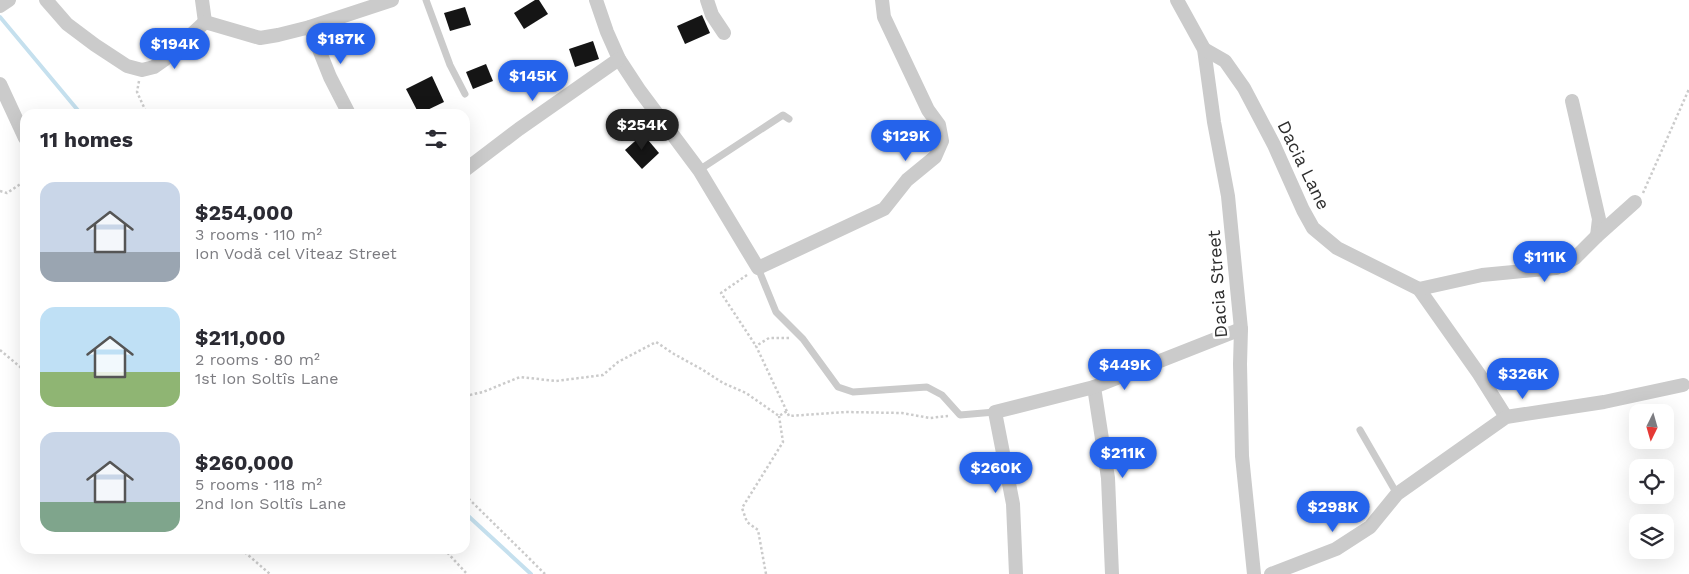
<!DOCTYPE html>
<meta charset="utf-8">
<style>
body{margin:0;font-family:"Work Sans",sans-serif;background:#f2f2f3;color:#2b2b33;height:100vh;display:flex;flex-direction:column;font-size:19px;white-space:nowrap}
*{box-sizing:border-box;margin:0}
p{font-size:16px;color:#7c7c81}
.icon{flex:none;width:28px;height:28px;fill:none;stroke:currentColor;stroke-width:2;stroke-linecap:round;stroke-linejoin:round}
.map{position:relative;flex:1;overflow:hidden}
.drawer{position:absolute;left:20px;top:109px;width:450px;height:445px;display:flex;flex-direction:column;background:#fff;border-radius:15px;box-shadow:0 5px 20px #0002}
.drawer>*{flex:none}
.needle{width:32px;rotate:185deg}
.controls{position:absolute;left:1629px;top:404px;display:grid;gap:10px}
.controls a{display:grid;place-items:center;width:45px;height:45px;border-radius:10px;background:#fff;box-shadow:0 5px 20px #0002;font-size:25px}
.price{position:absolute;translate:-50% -42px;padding:0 11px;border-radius:18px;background:#2563eb;color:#fff;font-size:16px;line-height:32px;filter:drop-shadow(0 1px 2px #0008)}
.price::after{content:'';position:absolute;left:50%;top:30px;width:15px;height:11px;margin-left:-8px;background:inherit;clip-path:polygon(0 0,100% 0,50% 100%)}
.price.active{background:#222;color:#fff}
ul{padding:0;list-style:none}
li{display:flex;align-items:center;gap:15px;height:125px;padding:0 20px}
li span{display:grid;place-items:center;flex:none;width:140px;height:100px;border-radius:15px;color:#555}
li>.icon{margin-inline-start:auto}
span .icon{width:60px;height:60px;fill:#fffc;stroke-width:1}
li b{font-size:21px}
h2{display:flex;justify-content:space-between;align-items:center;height:60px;padding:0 20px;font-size:21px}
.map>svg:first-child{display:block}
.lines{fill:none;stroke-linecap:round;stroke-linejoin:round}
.stream{stroke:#c5e0ee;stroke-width:4}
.building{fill:#151515}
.path{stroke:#cbcbcb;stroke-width:2.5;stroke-dasharray:2.5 2.5;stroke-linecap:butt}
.service{stroke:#cbcbcb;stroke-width:7}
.minor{stroke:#cbcbcb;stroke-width:14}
.labels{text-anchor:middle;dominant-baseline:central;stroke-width:5;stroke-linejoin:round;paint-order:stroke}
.street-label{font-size:18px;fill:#2e2e2e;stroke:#fff}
</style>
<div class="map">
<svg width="1689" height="574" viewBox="0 0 1689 574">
<rect width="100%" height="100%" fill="#fff"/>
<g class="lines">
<g class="stream">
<polyline points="0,17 81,114"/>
<polyline points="465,513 531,574"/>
</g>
</g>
<g class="building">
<polygon points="535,0 539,0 548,14 524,29 514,13"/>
<polygon points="465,7 471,25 450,31 444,13"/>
<polygon points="702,15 710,33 685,44 677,26"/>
<polygon points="593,41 599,59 575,67 569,49"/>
<polygon points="486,64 493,81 473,89 466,72"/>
<polygon points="432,76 444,102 419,114 406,89"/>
<polygon points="643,134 659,153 642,169 625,150"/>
</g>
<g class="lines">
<g class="path">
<polyline points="139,81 137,92 147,114"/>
<polyline points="0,191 7,193 25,181"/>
<polyline points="1643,193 1689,89"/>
<polyline points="747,275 721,293 756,346"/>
<polyline points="789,338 769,338 756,346 789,416 846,412 902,413 930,418 948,416"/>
<polyline points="0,350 25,371"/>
<polyline points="465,396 483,392 520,377 556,381 603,375 618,362 656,342 674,354 703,370 723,383 746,393 779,416 787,411"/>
<polyline points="465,495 545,574"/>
<polyline points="241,549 270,574"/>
<polyline points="444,549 467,574"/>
<polyline points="766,574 758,530 747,522 742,508 783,442 779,416"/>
</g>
<g class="service">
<polyline points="426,0 450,65 465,94"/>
<polyline points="699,170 783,115 789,119"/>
<polyline points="758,268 776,312 803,339 838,387 853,392 927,387 942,395 960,415 995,412"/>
<polyline points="1360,430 1397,494"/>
</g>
<g class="minor">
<polyline points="46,0 67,24 95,45 127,66 142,70 154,67 164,60 205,22"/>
<polyline points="202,0 205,22"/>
<polyline points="596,0 607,32 619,59 640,91 699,170 758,268 884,209 907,180 935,157 942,141 939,125 928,110 884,17 882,0"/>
<polyline points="707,0 712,15 724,33"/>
<polyline points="1177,0 1204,49 1214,122 1228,196 1241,329 1240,364 1242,456 1254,574"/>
<polyline points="0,6 9,0"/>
<polyline points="205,22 260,38 278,35 310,27 392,0"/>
<polyline points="310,27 330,77 349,114"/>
<polyline points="1204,49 1225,61 1244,88 1274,145 1303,210 1313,228 1337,248 1419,289 1479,374 1506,417"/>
<polyline points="0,84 25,138"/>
<polyline points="1572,101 1599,219 1597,236"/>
<polyline points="465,170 519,129 619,59"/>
<polyline points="1419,289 1482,275 1556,268 1575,258 1597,236 1635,202"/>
<polyline points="1094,387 1108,478 1112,574"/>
<polyline points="1016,574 1013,504 995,412 1094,387 1241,329"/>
<polyline points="1271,574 1336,549 1370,527 1397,494 1506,417 1604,402 1683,385"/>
</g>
</g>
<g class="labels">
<g class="street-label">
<text transform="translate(1304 165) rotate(64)">Dacia Lane</text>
<text transform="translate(1217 284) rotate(-94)">Dacia Street</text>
</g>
</g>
</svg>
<div class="controls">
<a><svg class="needle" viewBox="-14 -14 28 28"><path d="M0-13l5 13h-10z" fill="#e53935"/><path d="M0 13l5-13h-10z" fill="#7c7c81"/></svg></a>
<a><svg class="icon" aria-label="locate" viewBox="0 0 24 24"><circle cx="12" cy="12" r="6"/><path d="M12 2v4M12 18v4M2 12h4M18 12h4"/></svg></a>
<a><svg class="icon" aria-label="layers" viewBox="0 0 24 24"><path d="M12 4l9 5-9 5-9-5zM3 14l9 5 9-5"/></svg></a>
</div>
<b class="price" style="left:341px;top:65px">$187K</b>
<b class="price" style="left:175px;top:70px">$194K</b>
<b class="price" style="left:533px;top:102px">$145K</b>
<b class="price active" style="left:642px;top:151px">$254K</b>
<b class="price" style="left:906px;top:162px">$129K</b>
<b class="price" style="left:1545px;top:283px">$111K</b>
<b class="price" style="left:1125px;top:391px">$449K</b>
<b class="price" style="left:1523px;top:400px">$326K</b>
<b class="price" style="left:1123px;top:479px">$211K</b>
<b class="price" style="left:996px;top:494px">$260K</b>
<b class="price" style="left:1333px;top:533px">$298K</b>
<section class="drawer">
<h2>11 homes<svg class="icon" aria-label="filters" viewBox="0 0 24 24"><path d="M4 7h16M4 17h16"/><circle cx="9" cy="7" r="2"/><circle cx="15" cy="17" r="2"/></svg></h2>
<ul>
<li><span style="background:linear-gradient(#c9d6e8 70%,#9aa5b1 0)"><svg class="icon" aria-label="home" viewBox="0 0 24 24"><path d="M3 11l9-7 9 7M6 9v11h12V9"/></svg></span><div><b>$254,000</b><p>3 rooms · 110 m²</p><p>Ion Vodă cel Viteaz Street</p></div></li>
<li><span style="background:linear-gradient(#bfe0f5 65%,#8fb573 0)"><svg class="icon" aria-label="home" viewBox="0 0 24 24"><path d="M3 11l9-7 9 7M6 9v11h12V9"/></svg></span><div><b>$211,000</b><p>2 rooms · 80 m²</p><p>1st Ion Soltîs Lane</p></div></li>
<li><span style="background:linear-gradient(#c9d6e8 70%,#7fa58c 0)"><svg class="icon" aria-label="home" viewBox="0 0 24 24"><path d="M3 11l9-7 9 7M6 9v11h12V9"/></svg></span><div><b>$260,000</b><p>5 rooms · 118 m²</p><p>2nd Ion Soltîs Lane</p></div></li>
</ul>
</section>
</div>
